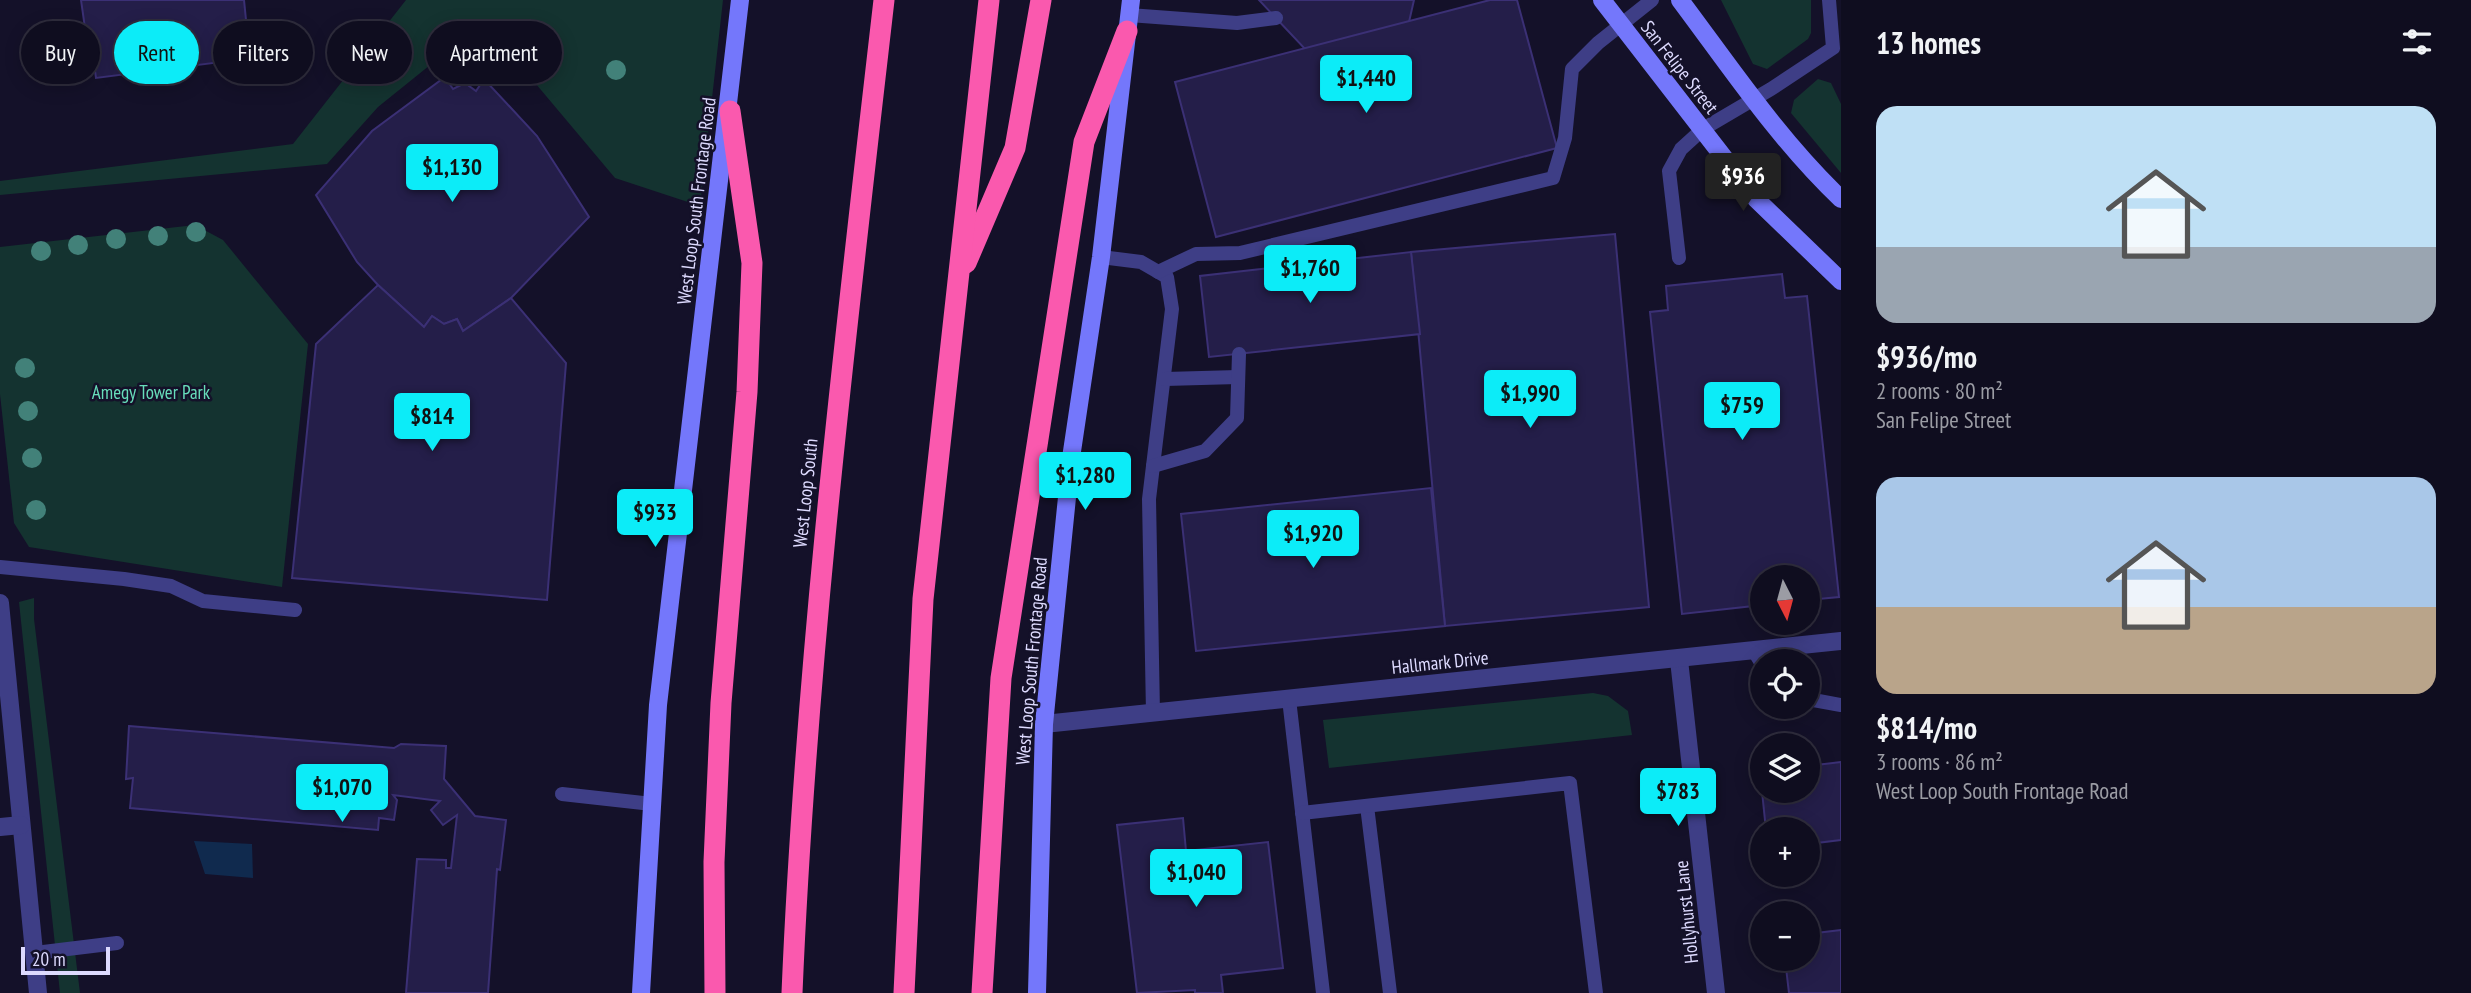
<!DOCTYPE html>
<meta charset="utf-8">
<style>
body{margin:0;font-family:"PT Sans Narrow",sans-serif;background:#181628;color:#f1f3f6;height:100vh;display:flex;flex-direction:column;font-size:26px;white-space:nowrap}
*{box-sizing:border-box;margin:0}
p{font-size:23px;color:#9b9ca4}
.icon{flex:none;width:38px;height:38px;fill:none;stroke:currentColor;stroke-width:2;stroke-linecap:round;stroke-linejoin:round}
.map{position:relative;flex:1;overflow:hidden}
.side{display:flex;flex-direction:column;background:#0f0d1f;width:630px}
.side>*{flex:none}
.hud{position:absolute;left:21px;top:21px;width:665px;height:63px;display:flex;gap:14px}
.needle{width:46px;rotate:174deg}
.buttons{position:absolute;left:1750px;top:565px;display:grid;gap:14px}
.buttons a{display:grid;place-items:center;width:70px;height:70px;border-radius:50%;background:#0f0d1f;box-shadow:0 4px 18px #0003,0 0 0 2px #2f2d3d;font-size:35px}
.scale{position:absolute;left:21px;bottom:18px;width:89px;box-sizing:border-box;padding-left:7px;border:4px solid #dddafe;border-top:0;font-size:19px;line-height:24px;white-space:nowrap;color:#dddafe;-webkit-text-stroke:5px #141129;paint-order:stroke}
.price{position:absolute;translate:-50% -60px;padding:0 16px;border-radius:7px;background:#0cecf8;color:#111;font-size:23px;line-height:46px;filter:drop-shadow(0 2px 4px #0008)}
.price::after{content:'';position:absolute;left:50%;top:42px;width:21px;height:16px;margin-left:-10px;background:inherit;clip-path:polygon(0 0,100% 0,50% 100%)}
.price.on{background:#222;color:#fff}
ul{padding:0;list-style:none}
li{display:grid;align-content:center;gap:14px;height:371px;padding:0 35px}
li span{display:grid;place-items:center;height:217px;border-radius:21px;color:#555}
li>.icon{margin-inline-start:auto}
span .icon{width:126px;height:126px;fill:#fffc;stroke-width:1}
li b{font-size:30px}
h2{display:flex;justify-content:space-between;align-items:center;height:84px;padding:0 35px;font-size:30px}
.tag{padding:0 24px;border-radius:32px;background:#0f0d1f;box-shadow:0 4px 18px #0003,0 0 0 2px #2f2d3d;font-size:24px;line-height:63px}
.tag.on{background:#0cecf8;color:#111}
main{display:flex;flex:1;min-height:0}
.map>svg:first-child{display:block}
.green{fill:#143330}
.water{fill:#102a4e}
.building{fill:#241e49;stroke:#3b3075;stroke-width:2}
.lines{fill:none;stroke-linecap:round;stroke-linejoin:round}
.service{stroke:#3e3e86;stroke-width:14}
.tertiary{stroke:#3e3e86;stroke-width:18}
.secondary{stroke:#7477fb;stroke-width:18}
.motorway{stroke:#fa59ae;stroke-width:21}
.tree{fill:#428179}
.labels{text-anchor:middle;dominant-baseline:central;stroke-width:5;stroke-linejoin:round;paint-order:stroke}
.street-label{font-size:19px;fill:#dddafe;stroke:#141129}
.park-label{font-size:19px;fill:#67ddba;stroke:#141129}
</style>
<main>
<div class="map">
<svg width="1841" height="993" viewBox="0 0 1841 993">
<rect width="100%" height="100%" fill="#141129"/>
<g class="green">
<polygon points="406,0 723,0 700,206 615,178 520,65 450,49 378,107 327,164 0,195 0,181 293,144"/>
<polygon points="1721,0 1811,0 1811,33 1808,39 1767,69 1753,64"/>
<polygon points="1818,79 1831,83 1841,104 1841,173 1791,113 1794,100"/>
<polygon points="195,225 223,240 308,344 282,587 29,547 14,523 0,394 0,247"/>
<polygon points="34,598 34,619 80,993 60,993 19,602"/>
<polygon points="1593,693 1608,696 1628,711 1632,735 1329,768 1323,720"/>
</g>
<polygon class="water" points="194,841 252,844 253,878 205,874"/>
<g class="building">
<polygon points="81,0 244,0 248,40 234,42 237,60 96,78 90,34 86,35"/>
<polygon points="1259,0 1414,0 1409,22 1305,49"/>
<polygon points="1490,0 1517,0 1557,148 1216,237 1175,82"/>
<polygon points="445,77 453,89 465,83 476,91 484,79 537,136 589,217 511,298 463,331 457,319 444,324 432,316 424,327 378,285 357,262 316,195 372,131"/>
<polygon points="1615,234 1649,607 1445,626 1411,252"/>
<polygon points="1411,252 1420,334 1209,357 1200,276"/>
<polygon points="1782,274 1785,298 1807,296 1839,597 1808,600 1808,578 1762,578 1762,605 1682,614 1650,312 1668,310 1666,286"/>
<polygon points="378,285 424,327 432,316 444,324 457,319 463,331 511,298 566,363 547,600 292,578 316,344"/>
<polygon points="1431,488 1445,626 1196,651 1181,514"/>
<polygon points="129,726 394,748 401,744 446,746 444,779 475,816 506,820 500,870 497,869 488,993 406,993 417,859 446,860 446,868 451,868 457,815 443,825 431,810 440,801 393,795 397,800 394,820 379,818 378,830 130,808 133,778 126,779"/>
<polygon points="1841,762 1841,840 1808,844 1808,830 1766,830 1760,772 1762,791 1808,791 1808,766"/>
<polygon points="1183,818 1186,851 1268,842 1283,968 1221,975 1223,993 1195,993 1195,990 1137,993 1117,825"/>
<polygon points="1841,930 1841,993 1789,993 1785,959 1808,959 1808,934"/>
</g>
<g class="lines">
<g class="service">
<polyline points="1129,15 1237,23 1276,18"/>
<polyline points="1101,257 1141,262 1167,277 1172,309 1149,499 1153,713"/>
<polyline points="1679,258 1669,171 1681,149 1703,129 1771,89 1833,48 1829,0"/>
<polyline points="1158,272 1196,254 1240,253 1553,178 1565,138 1572,69 1598,43 1652,0"/>
<polyline points="1165,379 1238,377"/>
<polyline points="1153,466 1205,451 1237,418 1239,354"/>
<polyline points="0,567 124,579 171,586 203,601 295,610"/>
<polyline points="1754,651 1762,664"/>
<polyline points="1289,699 1323,993"/>
<polyline points="1808,699 1841,705"/>
<polyline points="562,794 652,804"/>
<polyline points="1367,806 1390,993"/>
<polyline points="1302,813 1570,783 1596,993"/>
<polyline points="35,953 117,943"/>
</g>
<g class="tertiary">
<polyline points="0,603 38,993"/>
<polyline points="1679,660 1716,993"/>
<polyline points="1044,724 1841,641"/>
<polyline points="0,827 21,825"/>
</g>
<g class="secondary">
<polyline points="1602,0 1756,199 1841,281"/>
<path d="M1680,0C1731,68 1779,140 1841,199"/>
<polyline points="641,993 658,705 740,0"/>
<polyline points="1037,993 1044,724 1071,458 1101,257 1131,0"/>
</g>
<g class="motorway">
<polyline points="966,263 1015,148 1041,0"/>
<polyline points="715,993 714,862 721,703 747,392 752,263 730,111"/>
<path d="M792,993C806,660 846,331 884,0"/>
<polyline points="904,993 923,599 989,0"/>
<polyline points="982,993 1001,678 1084,142 1127,31"/>
</g>
</g>
<g class="tree">
<circle cx="616" cy="70" r="10"/>
<circle cx="196" cy="232" r="10"/>
<circle cx="158" cy="236" r="10"/>
<circle cx="116" cy="239" r="10"/>
<circle cx="78" cy="245" r="10"/>
<circle cx="41" cy="251" r="10"/>
<circle cx="25" cy="368" r="10"/>
<circle cx="28" cy="411" r="10"/>
<circle cx="32" cy="458" r="10"/>
<circle cx="36" cy="510" r="10"/>
</g>
<g class="labels">
<g class="street-label">
<text transform="translate(1680 67) rotate(52)">San Felipe Street</text>
<text transform="translate(696 201) rotate(-83)">West Loop South Frontage Road</text>
<text transform="translate(805 493) rotate(-84)">West Loop South</text>
<text transform="translate(1031 661) rotate(-85)">West Loop South Frontage Road</text>
<text transform="translate(1440 662) rotate(-6)">Hallmark Drive</text>
<text transform="translate(1686 912) rotate(-96)">Hollyhurst Lane</text>
</g>
<g class="park-label">
<text x="151" y="392">Amegy Tower Park</text>
</g>
</g>
</svg>
<div class="buttons">
<a><svg class="needle" viewBox="-14 -14 28 28"><path d="M0-13l5 13h-10z" fill="#e53935"/><path d="M0 13l5-13h-10z" fill="#9b9ca4"/></svg></a>
<a><svg class="icon" aria-label="locate" viewBox="0 0 24 24"><circle cx="12" cy="12" r="6"/><path d="M12 2v4M12 18v4M2 12h4M18 12h4"/></svg></a>
<a><svg class="icon" aria-label="layers" viewBox="0 0 24 24"><path d="M12 4l9 5-9 5-9-5zM3 14l9 5 9-5"/></svg></a>
<a>+</a>
<a>−</a>
</div>
<div class="scale">20 m</div>
<b class="price" style="left:1366px;top:115px">$1,440</b>
<b class="price" style="left:452px;top:204px">$1,130</b>
<b class="price on" style="left:1743px;top:213px">$936</b>
<b class="price" style="left:1310px;top:305px">$1,760</b>
<b class="price" style="left:1530px;top:430px">$1,990</b>
<b class="price" style="left:1742px;top:442px">$759</b>
<b class="price" style="left:432px;top:453px">$814</b>
<b class="price" style="left:1085px;top:512px">$1,280</b>
<b class="price" style="left:655px;top:549px">$933</b>
<b class="price" style="left:1313px;top:570px">$1,920</b>
<b class="price" style="left:342px;top:824px">$1,070</b>
<b class="price" style="left:1678px;top:828px">$783</b>
<b class="price" style="left:1196px;top:909px">$1,040</b>
<div class="hud">
<a class="tag">Buy</a>
<a class="tag on">Rent</a>
<a class="tag">Filters</a>
<a class="tag">New</a>
<a class="tag">Apartment</a>
</div>
</div>
<section class="side">
<h2>13 homes<svg class="icon" aria-label="filters" viewBox="0 0 24 24"><path d="M4 7h16M4 17h16"/><circle cx="9" cy="7" r="2"/><circle cx="15" cy="17" r="2"/></svg></h2>
<ul>
<li><span style="background:linear-gradient(#bfe0f5 65%,#9aa5b1 0)"><svg class="icon" aria-label="home" viewBox="0 0 24 24"><path d="M3 11l9-7 9 7M6 9v11h12V9"/></svg></span><div><b>$936/mo</b><p>2 rooms · 80 m²</p><p>San Felipe Street</p></div></li>
<li><span style="background:linear-gradient(#a9c7e8 60%,#b9a48a 0)"><svg class="icon" aria-label="home" viewBox="0 0 24 24"><path d="M3 11l9-7 9 7M6 9v11h12V9"/></svg></span><div><b>$814/mo</b><p>3 rooms · 86 m²</p><p>West Loop South Frontage Road</p></div></li>
</ul>
</section>
</main>
